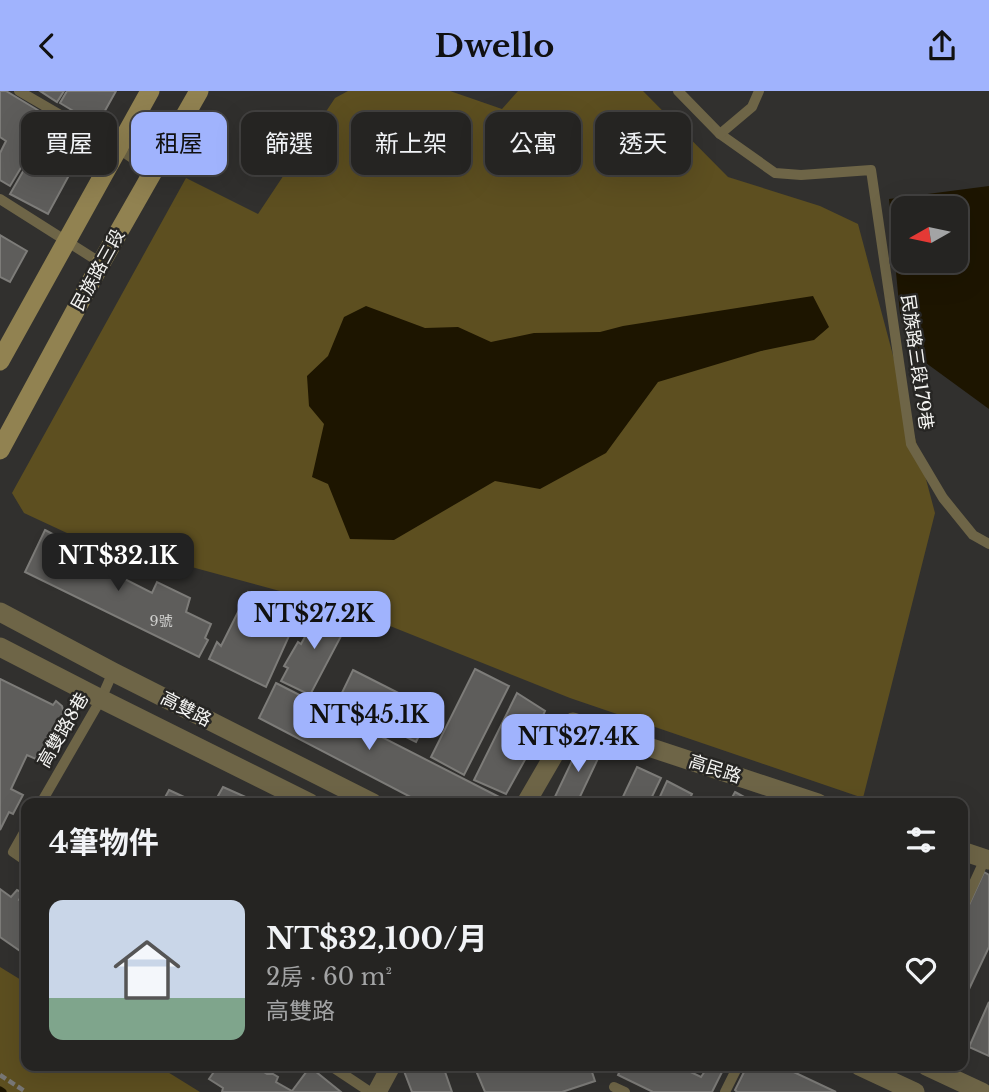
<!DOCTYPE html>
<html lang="zh-TW">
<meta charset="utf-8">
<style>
body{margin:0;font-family:"Libre Baskerville","Noto Sans TC",serif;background:#31302f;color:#f1f3f6;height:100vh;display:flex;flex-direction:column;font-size:26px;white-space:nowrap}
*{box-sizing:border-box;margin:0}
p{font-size:23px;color:#a3a4a5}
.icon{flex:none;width:38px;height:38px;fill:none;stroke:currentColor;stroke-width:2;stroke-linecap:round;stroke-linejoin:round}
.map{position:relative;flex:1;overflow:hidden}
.panel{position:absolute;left:21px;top:707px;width:947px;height:273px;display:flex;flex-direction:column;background:#252422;border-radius:14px;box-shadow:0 7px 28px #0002,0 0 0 2px #424140}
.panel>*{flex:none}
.banner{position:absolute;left:21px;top:21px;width:948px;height:63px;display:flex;gap:14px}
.needle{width:46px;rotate:261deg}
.fabs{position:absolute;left:891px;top:105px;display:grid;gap:14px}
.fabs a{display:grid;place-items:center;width:77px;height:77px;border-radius:14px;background:#252422;box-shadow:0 7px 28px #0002,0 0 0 2px #424140;font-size:35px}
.price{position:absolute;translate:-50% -60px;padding:0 16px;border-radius:14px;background:#a0b3fd;color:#111;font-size:23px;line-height:46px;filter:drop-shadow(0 2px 4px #0008)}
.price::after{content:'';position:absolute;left:50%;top:42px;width:21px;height:16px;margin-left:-10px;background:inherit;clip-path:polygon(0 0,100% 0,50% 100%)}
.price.current{background:#222;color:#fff}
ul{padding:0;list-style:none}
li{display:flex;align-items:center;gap:21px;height:175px;padding:0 28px}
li+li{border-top:2px solid #424140}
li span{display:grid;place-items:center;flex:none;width:196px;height:140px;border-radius:14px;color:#555}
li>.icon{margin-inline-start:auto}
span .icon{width:84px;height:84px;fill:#fffc;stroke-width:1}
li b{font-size:30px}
h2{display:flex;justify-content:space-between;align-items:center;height:84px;padding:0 28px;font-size:30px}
.tag{padding:0 24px;border-radius:14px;background:#252422;box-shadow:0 7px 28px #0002,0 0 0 2px #424140;font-size:24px;line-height:63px}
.tag.current{background:#a0b3fd;color:#111}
header{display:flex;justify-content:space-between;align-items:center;height:91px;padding:0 28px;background:#a0b3fd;color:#111;font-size:32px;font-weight:700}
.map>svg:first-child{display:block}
.green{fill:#5d4f20}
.water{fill:#1d1500;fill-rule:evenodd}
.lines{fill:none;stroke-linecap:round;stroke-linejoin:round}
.stream{stroke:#1d1500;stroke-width:7}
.building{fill:#5e5d5b;stroke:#7d7c79;stroke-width:2}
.path{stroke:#787775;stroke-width:4.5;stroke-dasharray:7 3.5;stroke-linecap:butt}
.service{stroke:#6e6547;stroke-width:10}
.minor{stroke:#6e6547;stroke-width:19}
.tertiary{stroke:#6e6547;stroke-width:19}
.secondary{stroke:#918251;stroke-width:19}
.labels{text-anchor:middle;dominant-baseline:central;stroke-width:5;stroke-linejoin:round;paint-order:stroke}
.number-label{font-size:14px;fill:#cececc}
.street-label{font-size:18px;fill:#f4f4f2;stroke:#272624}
</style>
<header><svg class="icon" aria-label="back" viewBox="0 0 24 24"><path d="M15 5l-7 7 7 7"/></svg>Dwello<svg class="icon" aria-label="share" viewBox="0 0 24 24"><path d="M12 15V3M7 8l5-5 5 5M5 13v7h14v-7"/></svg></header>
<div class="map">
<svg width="989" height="1001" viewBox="0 0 989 1001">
<rect width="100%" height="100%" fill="#31302e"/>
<g class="green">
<polygon points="348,0 450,0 502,18 518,0 643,0 728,86 820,115 858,133 935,422 863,707 570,607 350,519 151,465 112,463 24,422 12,402 186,87 258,123 335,7"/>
<polygon points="0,876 26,892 26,975 158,975 200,1001 0,1001"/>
</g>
<g class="water">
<path d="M989,95V318L926,272L900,223L889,108ZM903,117H956V170H903Z"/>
<polygon points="813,205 829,236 814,249 761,260 658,291 606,362 540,398 495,390 394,449 350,448 328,393 312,386 324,333 309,315 307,285 328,265 344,226 366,215 425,237 458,236 491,251 534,242 600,241 623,235"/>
</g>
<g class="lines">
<polyline class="stream" points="0,999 3,1001"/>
</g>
<g class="building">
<polygon points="0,0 6,0 51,27 10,95 0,89 0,62 6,50 0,46"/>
<polygon points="40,0 64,0 57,11"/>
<polygon points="67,0 116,0 97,34 60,12"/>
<polygon points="52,30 87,51 48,123 10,103"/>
<polygon points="0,144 27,160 10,191 0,186"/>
<polygon points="45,439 77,456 79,451 112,471 107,479 152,502 157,491 190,507 186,521 211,533 205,547 208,549 199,566 25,481"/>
<polygon points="248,501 298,525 266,596 209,568 217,551 221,555"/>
<polygon points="322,515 349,530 310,604 281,590 288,577 284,575 298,551 301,553"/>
<polygon points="475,578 509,595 464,684 431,666"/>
<polygon points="353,579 432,619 416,651 337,612"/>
<polygon points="0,588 53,614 56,610 62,615 66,630 45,672 27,664 11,698 23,704 13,723 9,721 0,739"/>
<polygon points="276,592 505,709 503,712 422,712 259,627"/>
<polygon points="517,602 545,620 538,636 542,638 506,703 474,689"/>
<polygon points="582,649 602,659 577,712 552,712"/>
<polygon points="637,676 661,687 649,712 620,712"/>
<polygon points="667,690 692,703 688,712 657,712"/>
<polygon points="223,696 259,712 214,712"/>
<polygon points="169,699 197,712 162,712"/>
<polygon points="735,701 755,712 729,712"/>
<polygon points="984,781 989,784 989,856 962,913 962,829"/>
<polygon points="0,798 11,806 17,799 23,802 19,809 26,813 26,864 0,846"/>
<polygon points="989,911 989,965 969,956"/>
<polygon points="218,975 257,975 258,977 267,983 273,983 278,986 276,991 292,1000 310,976 341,1001 222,1001 223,997 209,988"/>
<polygon points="410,975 443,975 452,1001 412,1001 404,980 411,979"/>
<polygon points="474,975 590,975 595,990 562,1001 485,1001"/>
<polygon points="622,975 678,975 701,986 705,980 695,975 725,975 712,1001 653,1001 618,984"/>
<polygon points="747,975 781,975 836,1001 737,1001 735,999"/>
</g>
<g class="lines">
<polyline class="path" points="0,984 26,1001"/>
<g class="service">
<polyline points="19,0 119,58 153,81"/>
<polyline points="678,0 720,43 775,82 801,84 871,79 911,353 943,407 973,444 989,453"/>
<polyline points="720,43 752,16 759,0"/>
<polyline points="0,108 101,172"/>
<polyline points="41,712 101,608 113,581"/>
<polyline points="26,738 13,761 26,770"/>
<polyline points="962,818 985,768"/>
<polyline points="331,975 370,1001"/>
<polyline points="614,996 625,1001"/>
<polyline points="725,1001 738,975"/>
</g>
<g class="minor">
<polyline points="526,712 573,631 818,712"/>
<polyline points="962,760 989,769"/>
<polyline points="377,1001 391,975"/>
</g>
<g class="tertiary">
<polyline points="0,521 113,581 373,712"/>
<polyline points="0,556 101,608 310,712"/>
<polyline points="859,975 915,1001"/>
<polyline points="926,975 982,1001"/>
</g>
<g class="secondary">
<polyline points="0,270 150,0"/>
<polyline points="0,359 101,172 199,0"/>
</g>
</g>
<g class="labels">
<g class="number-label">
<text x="161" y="530">9號</text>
</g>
<g class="street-label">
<text transform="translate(98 179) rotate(-61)">民族路三段</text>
<text transform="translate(917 271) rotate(82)">民族路三段179巷</text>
<text transform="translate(186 618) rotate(27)">高雙路</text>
<text transform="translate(63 639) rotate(-60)">高雙路8巷</text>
<text transform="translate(715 678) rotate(18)">高民路</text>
</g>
</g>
</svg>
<div class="fabs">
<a><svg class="needle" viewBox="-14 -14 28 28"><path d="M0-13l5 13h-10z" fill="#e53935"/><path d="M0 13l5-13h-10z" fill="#a3a4a5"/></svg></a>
</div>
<b class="price current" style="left:118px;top:502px">NT$32.1K</b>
<b class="price" style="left:314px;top:560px">NT$27.2K</b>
<b class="price" style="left:369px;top:661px">NT$45.1K</b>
<b class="price" style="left:578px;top:683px">NT$27.4K</b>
<div class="banner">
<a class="tag">買屋</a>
<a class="tag current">租屋</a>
<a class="tag">篩選</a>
<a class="tag">新上架</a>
<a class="tag">公寓</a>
<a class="tag">透天</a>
</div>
<section class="panel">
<h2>4筆物件<svg class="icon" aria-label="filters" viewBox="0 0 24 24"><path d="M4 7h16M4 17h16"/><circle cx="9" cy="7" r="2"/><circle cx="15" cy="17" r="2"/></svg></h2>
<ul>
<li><span style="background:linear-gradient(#c9d6e8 70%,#7fa58c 0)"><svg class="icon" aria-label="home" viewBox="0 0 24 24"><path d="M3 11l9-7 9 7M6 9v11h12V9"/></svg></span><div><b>NT$32,100/月</b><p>2房 · 60 m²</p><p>高雙路</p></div><svg class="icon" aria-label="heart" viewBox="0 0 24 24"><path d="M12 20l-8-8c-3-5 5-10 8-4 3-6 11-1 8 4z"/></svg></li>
</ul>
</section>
</div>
